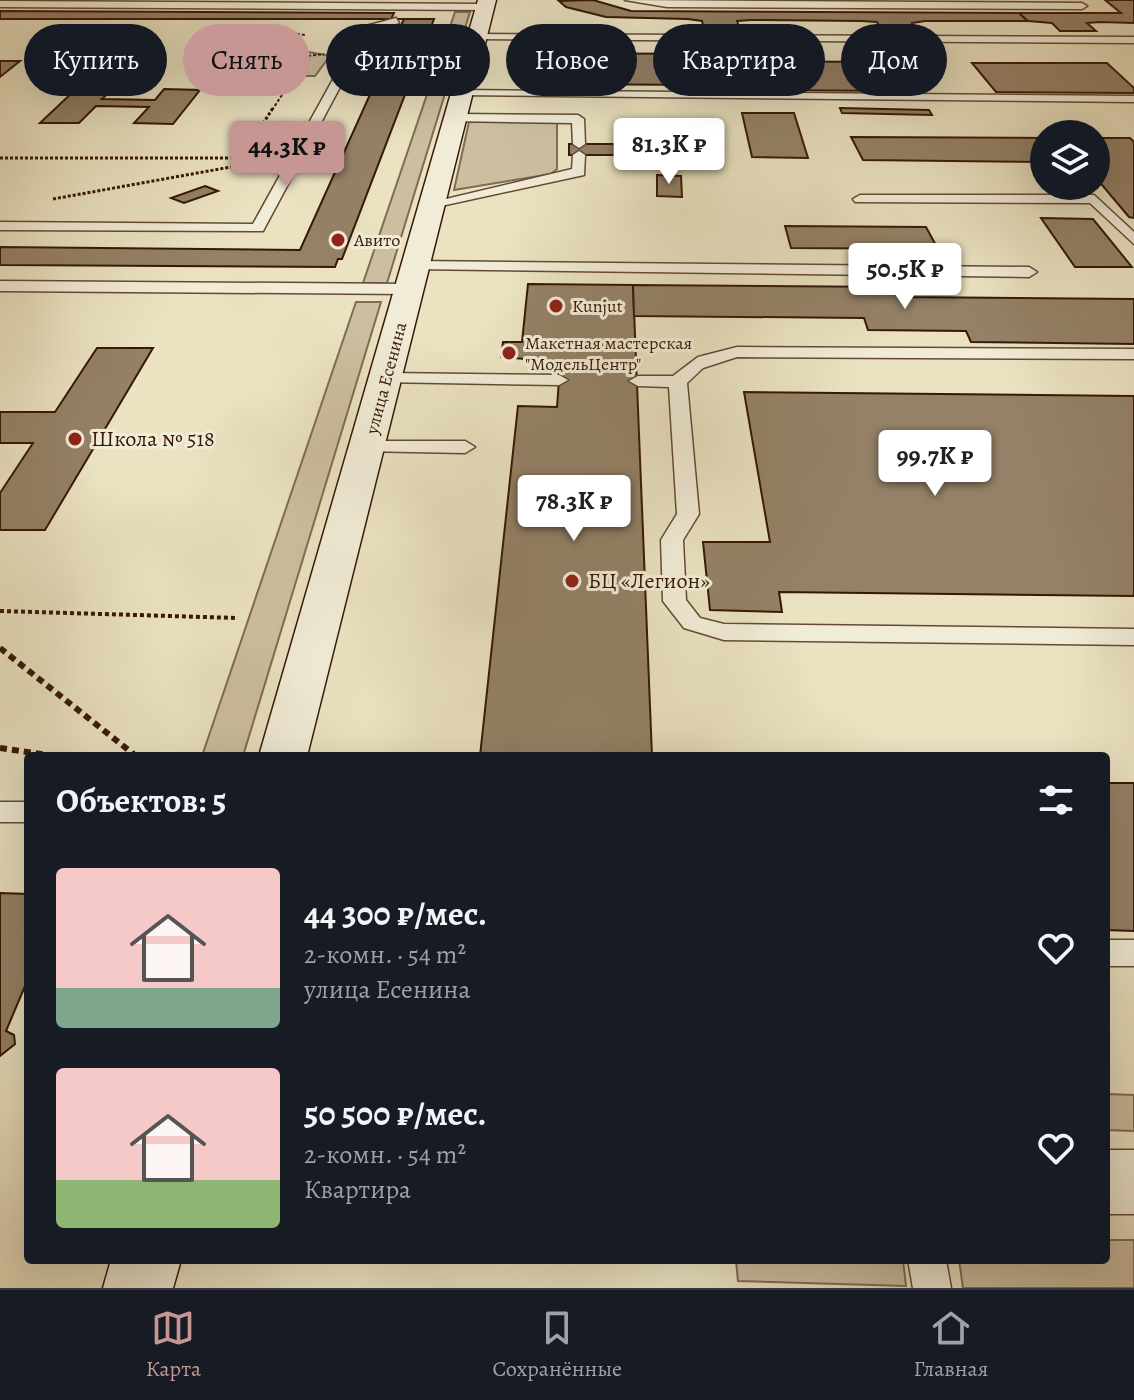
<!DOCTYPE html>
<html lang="ru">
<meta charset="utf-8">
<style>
body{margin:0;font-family:Alegreya,serif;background:#20242c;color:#f1f3f6;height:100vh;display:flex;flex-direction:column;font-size:30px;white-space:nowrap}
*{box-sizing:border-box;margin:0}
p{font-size:26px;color:#9ea1a6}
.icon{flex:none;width:44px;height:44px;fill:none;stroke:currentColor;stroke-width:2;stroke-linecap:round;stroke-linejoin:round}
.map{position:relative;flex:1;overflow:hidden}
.panel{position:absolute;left:24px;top:752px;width:1086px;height:512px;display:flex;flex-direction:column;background:#171b24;border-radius:8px;box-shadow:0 8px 32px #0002}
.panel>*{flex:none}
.guide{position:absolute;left:24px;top:24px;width:1086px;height:72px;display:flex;gap:16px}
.controls{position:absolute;left:1030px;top:120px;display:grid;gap:16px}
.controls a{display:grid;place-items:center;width:80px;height:80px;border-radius:50%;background:#171b24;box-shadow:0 8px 32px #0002;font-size:40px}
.price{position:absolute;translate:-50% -68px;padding:0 18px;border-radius:8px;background:#fff;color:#222;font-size:26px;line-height:52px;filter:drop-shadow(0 2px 4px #0008)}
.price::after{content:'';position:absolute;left:50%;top:48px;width:24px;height:18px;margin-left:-12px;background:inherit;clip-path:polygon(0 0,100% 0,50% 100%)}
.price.current{background:#c59692;color:#111}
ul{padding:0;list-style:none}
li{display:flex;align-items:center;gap:24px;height:200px;padding:0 32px}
li span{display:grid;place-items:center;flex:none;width:224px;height:160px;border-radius:8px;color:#555}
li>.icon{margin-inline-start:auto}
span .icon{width:96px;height:96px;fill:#fffc;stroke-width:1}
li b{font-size:34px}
h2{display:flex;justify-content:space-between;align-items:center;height:96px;padding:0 32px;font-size:34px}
.chip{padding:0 28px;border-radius:36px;background:#171b24;box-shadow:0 8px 32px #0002;font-size:28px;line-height:72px}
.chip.current{background:#c59692;color:#111}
.tab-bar{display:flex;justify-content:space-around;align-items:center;height:112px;border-top:2px solid #363941;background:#171b24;font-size:22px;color:#9ea1a6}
.tab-bar a{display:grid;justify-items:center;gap:4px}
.tab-bar .current{color:#c59692}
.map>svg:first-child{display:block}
.green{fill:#ccbfa1;stroke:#826b54;stroke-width:2}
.building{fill:#948167;stroke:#371706;stroke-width:2}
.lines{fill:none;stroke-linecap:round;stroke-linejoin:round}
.lane-casing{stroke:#644a35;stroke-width:3}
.street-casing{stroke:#644a35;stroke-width:3}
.secondary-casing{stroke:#371706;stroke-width:3}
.path-far3{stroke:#371706;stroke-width:2;stroke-dasharray:3 2;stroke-linecap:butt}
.path-far2{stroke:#371706;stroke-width:3;stroke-dasharray:3 2;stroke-linecap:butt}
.path-far1{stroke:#371706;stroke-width:4;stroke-dasharray:4 3;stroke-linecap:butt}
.path{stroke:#371706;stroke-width:6;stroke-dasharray:7 5;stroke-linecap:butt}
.lane{fill:#f1ecd7;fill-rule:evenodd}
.street{fill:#f1ecd7;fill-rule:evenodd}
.secondary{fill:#f1ecd7;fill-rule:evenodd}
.poi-dot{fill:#8f2418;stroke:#f1ecd7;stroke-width:3}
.labels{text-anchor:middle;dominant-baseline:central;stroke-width:6;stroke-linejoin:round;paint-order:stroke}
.far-poi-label{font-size:18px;fill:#371706;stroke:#f1ecd7;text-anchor:start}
.far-street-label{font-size:18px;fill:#371706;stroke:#f1ecd7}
.poi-label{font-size:22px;fill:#371706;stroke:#f1ecd7;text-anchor:start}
</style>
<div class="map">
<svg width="1134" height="1288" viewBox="0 0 1134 1288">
<rect width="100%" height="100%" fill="#eae2c1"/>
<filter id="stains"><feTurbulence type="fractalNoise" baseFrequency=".0025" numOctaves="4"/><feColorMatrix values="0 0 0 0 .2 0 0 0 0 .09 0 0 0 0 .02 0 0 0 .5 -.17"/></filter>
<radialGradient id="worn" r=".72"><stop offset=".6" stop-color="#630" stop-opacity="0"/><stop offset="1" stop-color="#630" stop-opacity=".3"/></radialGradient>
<g class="green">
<polygon points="455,12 470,12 387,283 363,283"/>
<polygon points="303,51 330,56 315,76 285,76"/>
<polygon points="528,121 557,123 557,169 551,174 454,190 469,122"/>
<polygon points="259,123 291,124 276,148 242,148"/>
<polygon points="356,302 381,302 243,756 202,756"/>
<polygon points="1106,1094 1134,1095 1134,1131 1106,1130"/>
<polygon points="1106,1240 1134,1240 1134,1288 963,1288 959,1260 1106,1260"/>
<polygon points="736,1260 903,1260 906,1286 738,1281"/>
</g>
<g class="building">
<polygon points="593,0 631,11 1019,13 1028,21 925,21 912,23 918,30 881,30 877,22 862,21 751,20 737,21 740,29 704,29 702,21 688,19 606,17 566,7 559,1"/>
<polygon points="1105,0 1134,0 1134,23 1100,22 1087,23 1096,31 1060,31 1052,23 1028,21 1019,13 1121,13"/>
<polygon points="0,11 394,13 391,19 404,19 0,19"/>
<polygon points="404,19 434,19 342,259 338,259 335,267 0,265 0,247 300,250"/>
<polygon points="551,53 700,54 706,85 547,84"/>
<polygon points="0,61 20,61 0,77"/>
<polygon points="744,61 878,62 895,91 752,90"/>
<polygon points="912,61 929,61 941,77 923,77"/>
<polygon points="972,63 1107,63 1134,88 1134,93 996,92"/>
<polygon points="76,89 113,89 102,99 155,100 164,89 200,90 173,124 134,123 149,107 96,106 79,123 40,123"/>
<polygon points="840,108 929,110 932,115 842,113"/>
<polygon points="742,113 794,113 808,158 752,157"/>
<polygon points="851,137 1044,138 1044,162 863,160"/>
<polygon points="1096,138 1130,138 1134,142 1134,218 1129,217 1096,178"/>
<rect x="569" y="144" width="45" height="11"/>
<polygon points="657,175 681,176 682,197 657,196"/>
<polygon points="205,186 218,191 184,203 171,198"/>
<polygon points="1041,218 1093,219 1132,267 1075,267"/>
<polygon points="785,226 926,227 938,249 791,248"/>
<polygon points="528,284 633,285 652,756 480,756 518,406 557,407 559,380 559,362 501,357 503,342 522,342"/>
<polygon points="633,285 902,287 907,297 1134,299 1134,344 971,342 966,331 868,330 864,318 634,316"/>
<polygon points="97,348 153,348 45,530 0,530 0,493 33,443 0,443 0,412 55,412"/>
<polygon points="744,392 1134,396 1134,596 779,592 782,612 710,610 703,542 770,542"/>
<polygon points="1106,783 1134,783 1134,931 1106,930"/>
<polygon points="0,893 28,894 28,979 6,1031 14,1035 15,1044 0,1056"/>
</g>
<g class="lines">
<g class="lane-casing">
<g id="lane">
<polygon points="625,0 1082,3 1087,6 1082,9 667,7"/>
<polygon points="0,1 485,4 490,7 485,10 0,7"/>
<polygon points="396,18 399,23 370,31 263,231 0,230 0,222 253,224 362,27"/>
<polygon points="477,34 1134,37 1134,43 473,39"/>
<polygon points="462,90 1134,96 1134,102 458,95"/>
<polygon points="455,114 578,115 584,119 585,144 579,148 573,144 572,123 451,121 449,118"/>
<polygon points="579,151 585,155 584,175 432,208 425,204 572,169 573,155"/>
<polygon points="860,195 1094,195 1134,232 1134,244 1090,203 855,202 853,199"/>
<polygon points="415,261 1029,267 1037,272 1029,277 410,269 410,263"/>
<polygon points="0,281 409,284 417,289 409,294 0,291"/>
<polygon points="737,347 1134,349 1134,359 737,357 703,368 687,383 699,514 683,540 686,600 700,618 724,624 1134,629 1134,645 724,640 684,628 663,601 661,540 677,514 669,387 638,386 629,381 638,376 673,376 698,357"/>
<polygon points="386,373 559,375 568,380 559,385 380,382 380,374"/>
<polygon points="367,441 465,441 475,447 465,453 360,451 357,447"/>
<rect x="0" y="802" width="28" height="20"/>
<rect x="1106" y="940" width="28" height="26"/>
<polygon points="908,1260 946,1260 951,1288 913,1288"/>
</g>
</g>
<g class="street-casing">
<rect id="street" x="1106" y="1150" width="28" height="64"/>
</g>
<g class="secondary-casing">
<g id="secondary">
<polygon points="478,0 496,0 307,756 259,756"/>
<polygon points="111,1260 181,1260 173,1288 103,1288"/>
</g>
</g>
<g class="path-far3">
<polyline points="287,32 305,35"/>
<polyline points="272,110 308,56 324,54"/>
</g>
<g class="path-far2">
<polyline points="241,157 273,108"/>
<polyline points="0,158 267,158"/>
<polyline points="53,199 264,161"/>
</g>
<polyline class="path-far1" points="0,611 238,618"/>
<g class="path">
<polyline points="0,648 136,756"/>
<polyline points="0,748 55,756"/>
</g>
<use href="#lane" class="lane"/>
<use href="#street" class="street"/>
<use href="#secondary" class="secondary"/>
</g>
<g class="poi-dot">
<circle cx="338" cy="240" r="8"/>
<circle cx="556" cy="306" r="8"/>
<circle cx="509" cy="353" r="8"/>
<circle cx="75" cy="439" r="8"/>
<circle cx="572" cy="581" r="8"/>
</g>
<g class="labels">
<g class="far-poi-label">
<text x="354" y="240">Авито</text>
<text x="572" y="306">Kunjut</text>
<text x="525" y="343">Макетная мастерская<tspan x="525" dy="21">"МодельЦентр"</tspan></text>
</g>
<g class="far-street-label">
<text transform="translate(386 378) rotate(-75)">улица Есенина</text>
</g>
<g class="poi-label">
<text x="91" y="439">Школа № 518</text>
<text x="588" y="581">БЦ «Легион»</text>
</g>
</g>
<rect width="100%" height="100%" filter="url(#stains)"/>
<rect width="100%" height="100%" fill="url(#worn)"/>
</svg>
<div class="controls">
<a><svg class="icon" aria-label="layers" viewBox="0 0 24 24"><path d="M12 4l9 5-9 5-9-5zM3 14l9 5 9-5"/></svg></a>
</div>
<b class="price" style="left:669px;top:186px">81.3K ₽</b>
<b class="price current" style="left:287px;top:189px">44.3K ₽</b>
<b class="price" style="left:905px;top:311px">50.5K ₽</b>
<b class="price" style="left:935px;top:498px">99.7K ₽</b>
<b class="price" style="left:574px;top:543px">78.3K ₽</b>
<div class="guide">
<a class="chip">Купить</a>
<a class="chip current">Снять</a>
<a class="chip">Фильтры</a>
<a class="chip">Новое</a>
<a class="chip">Квартира</a>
<a class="chip">Дом</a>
</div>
<section class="panel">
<h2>Объектов: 5<svg class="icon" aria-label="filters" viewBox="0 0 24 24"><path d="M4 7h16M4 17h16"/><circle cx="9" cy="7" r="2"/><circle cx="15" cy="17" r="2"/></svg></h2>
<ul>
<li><span style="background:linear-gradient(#f6c9c9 75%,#7fa58c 0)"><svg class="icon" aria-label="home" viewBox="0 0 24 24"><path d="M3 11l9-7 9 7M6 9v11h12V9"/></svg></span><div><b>44 300 ₽/мес.</b><p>2-комн. · 54 m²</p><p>улица Есенина</p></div><svg class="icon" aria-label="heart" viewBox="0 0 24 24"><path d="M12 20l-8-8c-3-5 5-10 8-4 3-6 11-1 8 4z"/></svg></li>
<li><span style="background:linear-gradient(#f6c9c9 70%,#8fb573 0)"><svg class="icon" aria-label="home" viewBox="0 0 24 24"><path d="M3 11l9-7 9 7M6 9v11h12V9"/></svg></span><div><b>50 500 ₽/мес.</b><p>2-комн. · 54 m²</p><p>Квартира</p></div><svg class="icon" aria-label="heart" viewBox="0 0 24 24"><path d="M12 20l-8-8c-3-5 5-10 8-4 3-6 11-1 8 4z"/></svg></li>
</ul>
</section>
</div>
<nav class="tab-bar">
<a class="current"><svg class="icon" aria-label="map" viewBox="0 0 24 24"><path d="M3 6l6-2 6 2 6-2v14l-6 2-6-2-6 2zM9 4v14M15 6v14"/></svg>Карта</a>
<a><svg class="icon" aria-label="saved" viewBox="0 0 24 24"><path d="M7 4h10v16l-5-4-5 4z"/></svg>Сохранённые</a>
<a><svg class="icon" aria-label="home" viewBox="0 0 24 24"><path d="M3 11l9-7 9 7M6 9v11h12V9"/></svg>Главная</a>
</nav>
